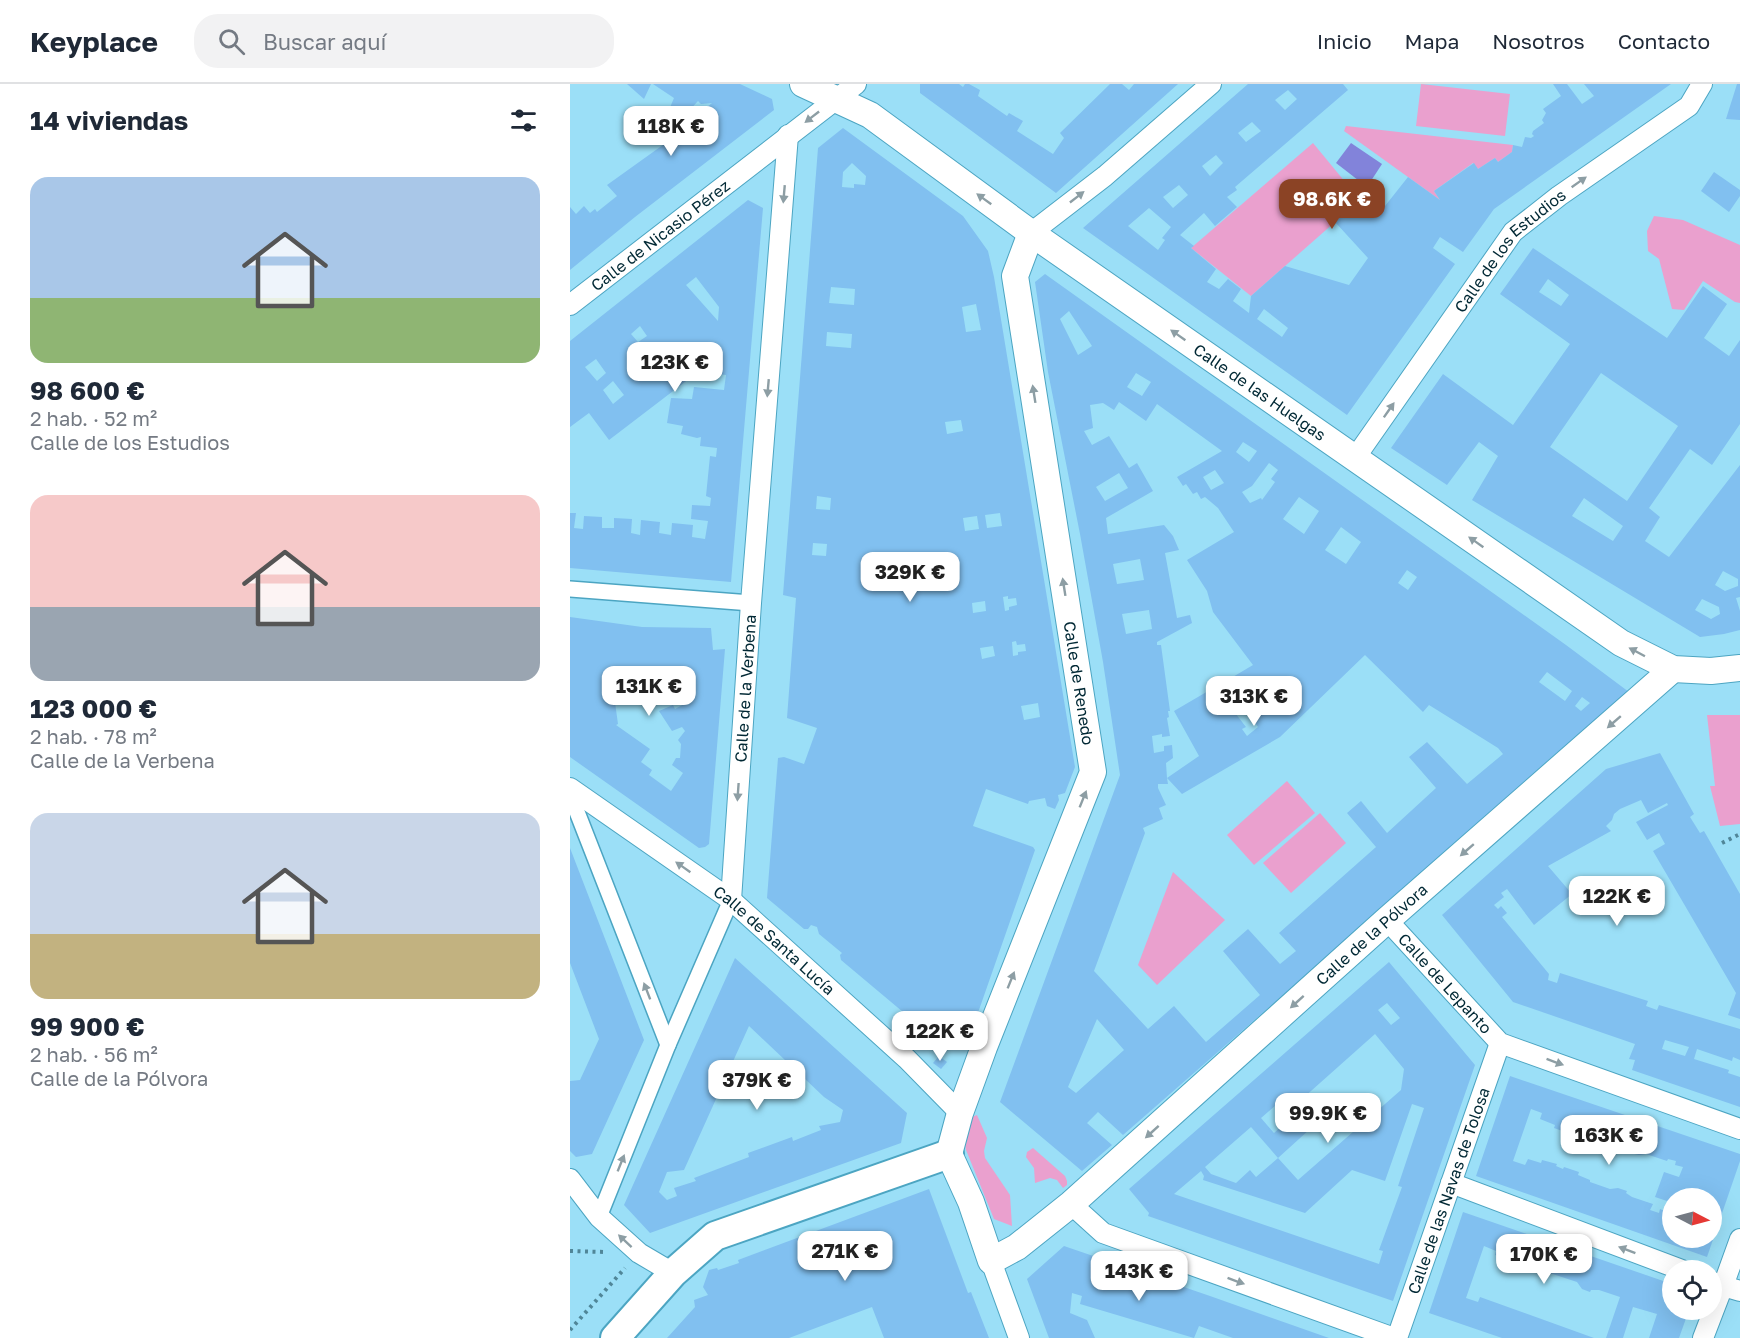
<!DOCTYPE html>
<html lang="es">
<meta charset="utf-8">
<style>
body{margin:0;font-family:"Golos Text",sans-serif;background:#f2f2f3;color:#1f2937;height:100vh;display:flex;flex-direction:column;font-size:22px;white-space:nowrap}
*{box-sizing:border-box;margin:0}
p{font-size:20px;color:#747a83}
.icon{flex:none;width:33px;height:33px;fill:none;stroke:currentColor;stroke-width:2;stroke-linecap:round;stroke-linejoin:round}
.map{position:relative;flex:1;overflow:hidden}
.side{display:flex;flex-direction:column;background:#fff;width:570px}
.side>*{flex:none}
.needle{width:39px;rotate:96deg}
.tools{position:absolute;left:1092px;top:1104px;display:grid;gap:12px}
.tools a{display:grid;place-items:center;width:60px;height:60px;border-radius:50%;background:#fff;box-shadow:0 6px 24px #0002;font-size:30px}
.price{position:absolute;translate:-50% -51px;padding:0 14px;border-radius:12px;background:#fff;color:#222;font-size:20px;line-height:39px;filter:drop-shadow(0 2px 3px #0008)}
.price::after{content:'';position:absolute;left:50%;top:36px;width:18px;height:14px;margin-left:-9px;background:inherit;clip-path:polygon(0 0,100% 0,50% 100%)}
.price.selected{background:#8b4325;color:#fff}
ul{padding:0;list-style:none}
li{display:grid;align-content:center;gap:12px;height:318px;padding:0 30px}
li span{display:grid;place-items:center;height:186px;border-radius:18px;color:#555}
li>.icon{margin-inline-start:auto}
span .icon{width:108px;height:108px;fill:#fffc;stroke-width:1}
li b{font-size:26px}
h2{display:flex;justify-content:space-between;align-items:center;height:72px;padding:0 30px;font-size:26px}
header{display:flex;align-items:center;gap:36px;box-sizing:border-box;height:84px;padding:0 30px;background:#fff;border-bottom:2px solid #e0e1e3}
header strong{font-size:28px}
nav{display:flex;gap:33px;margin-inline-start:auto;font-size:21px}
.search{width:420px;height:54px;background:#f2f2f3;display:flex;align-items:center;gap:15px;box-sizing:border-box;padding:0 21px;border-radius:24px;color:#747a83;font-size:22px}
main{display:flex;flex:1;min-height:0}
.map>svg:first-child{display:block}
.green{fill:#eaa0ce}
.water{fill:#8283da}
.building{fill:#81c0f0;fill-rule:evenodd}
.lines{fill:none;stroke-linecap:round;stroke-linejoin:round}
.pedestrian-casing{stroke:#4ca5c2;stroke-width:18}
.minor-casing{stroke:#4ca5c2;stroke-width:22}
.tertiary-casing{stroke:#4ca5c2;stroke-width:28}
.secondary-casing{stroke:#4ca5c2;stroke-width:32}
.path{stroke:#508698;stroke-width:4;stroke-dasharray:3 4.5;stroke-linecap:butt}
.pedestrian{stroke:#fff;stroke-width:15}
.minor{stroke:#fff;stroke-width:20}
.tertiary{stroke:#fff;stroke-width:26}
.secondary{stroke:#fff;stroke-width:28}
.oneway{fill:#8d9ea4}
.labels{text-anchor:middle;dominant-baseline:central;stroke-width:4.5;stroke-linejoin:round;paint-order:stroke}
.street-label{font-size:16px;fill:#012834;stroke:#e7f7fd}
</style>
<header>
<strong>Keyplace</strong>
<div class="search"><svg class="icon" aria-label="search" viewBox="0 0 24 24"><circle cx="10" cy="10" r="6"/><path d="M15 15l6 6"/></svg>Buscar aquí</div>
<nav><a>Inicio</a><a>Mapa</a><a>Nosotros</a><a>Contacto</a></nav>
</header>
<main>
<section class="side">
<h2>14 viviendas<svg class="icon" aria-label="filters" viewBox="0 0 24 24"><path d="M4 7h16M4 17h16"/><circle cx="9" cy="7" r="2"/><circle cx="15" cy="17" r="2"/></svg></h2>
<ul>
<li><span style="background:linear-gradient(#a9c7e8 65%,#8fb573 0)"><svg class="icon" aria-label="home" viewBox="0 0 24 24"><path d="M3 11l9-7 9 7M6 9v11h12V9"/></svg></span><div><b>98 600 €</b><p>2 hab. · 52 m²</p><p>Calle de los Estudios</p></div></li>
<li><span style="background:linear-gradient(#f6c9c9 60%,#9aa5b1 0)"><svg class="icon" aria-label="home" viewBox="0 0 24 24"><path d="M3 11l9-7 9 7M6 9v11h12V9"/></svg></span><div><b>123 000 €</b><p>2 hab. · 78 m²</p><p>Calle de la Verbena</p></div></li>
<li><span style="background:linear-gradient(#c9d6e8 65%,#c2b280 0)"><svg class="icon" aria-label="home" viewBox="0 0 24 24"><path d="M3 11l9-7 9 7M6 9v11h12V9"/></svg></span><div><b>99 900 €</b><p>2 hab. · 56 m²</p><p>Calle de la Pólvora</p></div></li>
</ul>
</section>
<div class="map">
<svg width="1170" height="1254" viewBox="0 0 1170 1254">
<rect width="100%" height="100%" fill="#9bdff7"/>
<g class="green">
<polygon points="851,0 940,10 935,52 846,42"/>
<polygon points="776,42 943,61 942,68 928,78 925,74 908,85 903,79 864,107 870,116 774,47"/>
<polygon points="743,59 790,116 681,212 621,164"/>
<polygon points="1084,132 1113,136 1170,161 1170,219 1165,218 1133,197 1114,226 1102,225 1089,175 1078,167 1077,147"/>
<polygon points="1137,631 1170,631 1170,740 1150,742 1140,702 1145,702"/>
<polygon points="717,697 745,729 684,781 657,751"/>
<polygon points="750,729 776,759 721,809 693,779"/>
<polygon points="603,788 655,836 587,901 568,881"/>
<polygon points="407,1031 417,1054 414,1067 415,1074 440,1111 442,1142 424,1135 396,1066 393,1051 399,1034"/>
<polygon points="463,1064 495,1092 497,1097 497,1101 493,1104 487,1096 480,1094 465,1099 464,1084 456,1073 457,1068"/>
</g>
<polygon class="water" points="781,59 812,80 797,103 766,79"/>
<g class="building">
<polygon points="57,0 81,0 74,15"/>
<path d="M83,0H170L202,15L204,26L65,133L0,186V123L6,130L14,122L20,129L25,125L27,128L47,112L37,101L125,38L116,33L109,40H107L104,38L98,44L93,40L104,14ZM128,17L131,20L142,19L137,23L138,25L128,33L118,28Z"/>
<polygon points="350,0 389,0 393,3 395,0 399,0 410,6 408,12 437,32 439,29 453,37 447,47 483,70 494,54 490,49 540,0 552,0 559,6 564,0 608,0 486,109 350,9"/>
<path d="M678,0H773L778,6L665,103L667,106L657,113L667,123L645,142L634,129L610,151L624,162L621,164L646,185L637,198L649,205L658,195L671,205L663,217L679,229L681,212L715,182L779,201L798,174L765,138L790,116L801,129L813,119L815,122L838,93L870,116L864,107L904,79L908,85L925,74L928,78L942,68L943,61L952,63L955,53L961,54L964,52L962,50L963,47L974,39L972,36L976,29L973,25L991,12L983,0H997L1012,20L1024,12L1014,0H1101L924,125L893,168L870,153L863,164L885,180L777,331L513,144ZM718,6L727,15L715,26L705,16ZM682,38L691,47L676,58L668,49ZM646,71L653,79L640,92L632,82ZM609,101L618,111L603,124L593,113ZM579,124L601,143L592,154L595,156L588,166L558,142ZM694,225L718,244L712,253L687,235Z"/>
<polygon points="1167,0 1170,0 1170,36 1156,35"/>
<path d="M273,44L393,132L418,167L424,193L505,683L495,709L488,711L489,716L485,725L477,722L475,714L459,717L458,720L416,705L403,742L463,763L465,766L396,963L393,964L364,954L271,876L270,871L272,869L249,850L247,843L241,841L238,845H234L197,814L208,674L214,673L234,680L247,644L217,634L226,514L213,511L248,64ZM282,79L296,92L295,101L284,100V104L272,103L273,88ZM261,203L285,205L284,221L259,219ZM406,220L411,246L396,248L392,223ZM257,248L282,250L281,264L256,262ZM391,336L393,347L377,350L375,338ZM247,412L261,414L260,426L246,425ZM430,429L432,442L417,444L415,431ZM407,432L409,445L395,447L393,434ZM243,459L257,460L256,472L242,471ZM438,512V515L446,514L447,521L439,523V526L435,527L433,513ZM415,517L416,527L403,529L402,519ZM446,557L447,561L455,560L456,567L448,568V571L443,572L442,558ZM423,562L425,572L412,575L410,564ZM468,619L470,633L454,636L451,622Z"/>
<polygon points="1144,88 1170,106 1170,112 1159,128 1131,107"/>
<path d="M178,116L193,124L161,498L0,484V429H6L4,444L13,445L14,432L32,433V444H44V434L62,435L61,449L70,451L71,436L90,438L89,449L101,451L102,439L123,441L122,453L135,455L138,437L121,435L122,421L140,422L141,414L136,412L140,372L146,373L147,364L130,362L131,353L127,354L111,350L113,342L97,339L101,314L122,315L124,303L154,306L156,291L128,288L39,356L19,329L0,343V257ZM126,193L149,223L148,237L116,201ZM70,242L77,252L68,258L61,250ZM92,270L97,277L88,285L82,277ZM26,275L36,289L27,297L15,283ZM43,297L54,311L43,320L33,306Z"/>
<path d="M963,164L1097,254L1133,202L1157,220L1134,254L1159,272L1170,256V340L1142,381L1120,365L1079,424L1090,433L1075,457L1099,473L1170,381V513L1166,514L1170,527V546L1154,550L1130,553L902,416L928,372L909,358L877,401L821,364L873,290L943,341L1000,260L930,210ZM978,195L999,211L991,222L969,208ZM1031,289L1108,342L1057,417L980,363ZM1014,414L1053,442L1043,457L1002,432ZM1153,487L1168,495V502L1155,507L1145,501ZM1132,515L1149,523L1150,530L1141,535L1125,526Z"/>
<path d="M475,190L996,561L1059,608L983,672L839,801L553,1051L528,1028L517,1039L542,1061L512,1087L430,1018L550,691L533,578L510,450L478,288L465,198ZM499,227L522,262L508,271L490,235ZM566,289L581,298L572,312L557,303ZM549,318L576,337L587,320L652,367L607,393L613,402L616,400L623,410L627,408L631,415L635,413L648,424L664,448L617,476L637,507L643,528L683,581L656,597L688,643L677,652L672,645L676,643L645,603L604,627L629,672L597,694L612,710L710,653L795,571L853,628L859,621L928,664L933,670L897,700L857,658L839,673L866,704L817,749L791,717L777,729L806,763L709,849L726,867L710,880L678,845L653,867L690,911L636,958L604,922L578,945L524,887L575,749L573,744L593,735L589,724L596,721L588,704V700H598L597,694L596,679L603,674L602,661L594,662V667L584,669L582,652L592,650V653L600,652L597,634L599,633L598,627H600L591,561H587V558L622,539L620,531L607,534L595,469L609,466L603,452L594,441L538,450L536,434L583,407L567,379L559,384L539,352L522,361L514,347L523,344L520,321L533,319L544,326ZM673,358L687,367L679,378L666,368ZM699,379L708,386L701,395L705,398L692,416L691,414L680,419L672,408L682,402ZM645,386L654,399L641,406L633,393ZM549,389L558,404L535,417L526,403ZM729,413L749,427L734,450L713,435ZM771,443L791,458L776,480L755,466ZM570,475L574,496L547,500L543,480ZM837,486L847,493L838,506L828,499ZM579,526L582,545L556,550L552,530ZM977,588L1002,607L995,617L969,598ZM1012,613L1020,619L1011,627L1005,622ZM527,935L554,966L506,1009L498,1003Z"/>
<path d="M0,533L72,543L141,544L143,566L155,565L139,760L135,763L129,764L0,673ZM113,593L115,603L109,606L116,619L105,625L103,621L89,627L102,647L112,643L115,647L108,656L111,660L110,674H106L102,681L113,689L101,707L79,691L82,686L71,678L80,665L46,641L48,640L43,604Z"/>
<path d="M1090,669L1124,730L1120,733L1130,749L1134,747L1170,810V935L1158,931L1166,909L1083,767L1095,760L1089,749L1077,756L1066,738L1098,721L1097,719L1078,729L1071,716L1050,725L1044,730L1042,736L1036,742L1041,747L978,782L1002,810L964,841L937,805L931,809L934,813L924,821L928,825L931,822L937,829L932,833L979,890L978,896L987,899L990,889L1078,917L1076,922L1087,926L1089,921L1170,945V976L1163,973L1162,977L1127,965L1124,975L1159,986L1158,989L1170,993V1023L1062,986L1065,976L1059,975L1065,960L943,918L872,831L1036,685ZM1095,956L1119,963L1115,972L1092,965Z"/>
<polygon points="0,764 74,956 22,1070 6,1073 0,1067 0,997 10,996 29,955 0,879"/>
<path d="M165,874L337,1029L331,1059L80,1149L54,1121ZM179,942L254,1013L273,1026L270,1038L249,1042L251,1046L223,1057L222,1053L178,1069L179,1073L124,1094L126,1097L104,1104L107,1112L97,1116L89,1108L97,1088L114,1086Z"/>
<path d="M819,878L905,981L823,1217L578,1132L579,1129L559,1105ZM817,919L830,934L821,941L808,926ZM805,950L834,985L831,1006L728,1096L708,1074L750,1036L732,1015ZM713,1015L726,1029L704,1049L691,1034ZM842,1020L854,1024L828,1102L832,1103L809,1166L813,1167L809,1180L604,1110L631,1087L634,1092L633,1096L735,1129L782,1086L815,1097ZM681,1043L708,1074L686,1093L680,1086L666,1099L641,1090L635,1083Z"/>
<polygon points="369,972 377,978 371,985 363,979"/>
<path d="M940,992L1170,1070V1077L1137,1173L906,1092ZM961,1025L972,1029L970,1035L985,1041L984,1044L998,1049V1047L1005,1049L1004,1051L1018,1056L1020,1052L1033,1057L1034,1055L1055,1063L1060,1069L1069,1071L1076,1070L1097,1077L1098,1075L1106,1077L1105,1081L1113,1083L1109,1093L1094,1088L1085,1113L1100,1118L1097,1128L1090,1125L1089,1129L1080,1126L1083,1120L1062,1113L1056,1109L1057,1107L1048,1104L1040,1105L1020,1098V1096L1008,1091L1009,1088L994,1083L993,1085L986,1082L987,1080L972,1076L971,1079L958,1075L955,1081L943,1077ZM1102,1114H1142V1154H1102Z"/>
<polygon points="359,1105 398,1209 401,1208 419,1254 314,1254 302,1223 219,1254 97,1254 125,1223 124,1216 138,1211 133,1203 139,1186 147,1184 148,1186 169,1179 168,1176"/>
<polygon points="893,1128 1102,1200 1102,1226 1119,1226 1109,1254 1079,1254 1087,1230 1063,1223 1053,1254 1036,1254 1050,1213 1029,1206 1021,1206 1020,1208 1012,1205 1007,1198 925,1171 926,1167 914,1162 896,1214 908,1218 910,1213 1024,1254 932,1254 859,1229"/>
<polygon points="494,1162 640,1212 759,1254 663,1254 629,1242 624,1254 510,1220 512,1212 502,1209 500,1229 517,1236 525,1254 479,1254 457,1195"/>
</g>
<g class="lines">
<g class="pedestrian-casing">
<g id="pedestrian">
<polyline points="0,505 181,519"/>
<polyline points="0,710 98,961"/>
<polyline points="29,1133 98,961 161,816"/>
</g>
</g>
<g class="minor-casing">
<g id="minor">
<polyline points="461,149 535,92 641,0"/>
<path id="s1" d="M0,221L286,0"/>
<path id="s2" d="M785,374L943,148L989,112L1119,22L1132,0"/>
<path id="s3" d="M0,704L161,816L337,975L390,1029"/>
<path id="s4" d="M161,816L181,519L218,51"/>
<path id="s5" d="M817,836L930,959L1170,1045"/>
<polyline points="0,1095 29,1133 69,1169 103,1189"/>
<polyline points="881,1099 1112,1186"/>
<polyline points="501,1120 533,1149 824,1254"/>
<polyline points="421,1177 449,1254"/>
<polyline points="1142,1198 1153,1202 1170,1155"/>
<path id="s6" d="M827,1254L930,959"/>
<polyline points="1133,1254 1153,1202 1170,1207"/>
</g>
</g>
<g class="tertiary-casing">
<g id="tertiary">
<path id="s7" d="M233,0L300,31L461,149L1051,559L1103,585L1141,587L1170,584"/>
<path id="s8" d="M461,149L445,192L523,688L414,963L390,1029L379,1070L401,1118L421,1177L447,1163L501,1120L817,836L1103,585"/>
</g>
</g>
<g class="secondary-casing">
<polyline id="secondary" points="45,1254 103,1189 145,1152 379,1070"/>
</g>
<g class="path">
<polyline points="1152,759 1170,750"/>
<polyline points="0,1167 35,1168"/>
<polyline points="0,1246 55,1184"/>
</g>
<use href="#pedestrian" class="pedestrian"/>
<use href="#minor" class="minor"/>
<use href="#tertiary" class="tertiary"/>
<use href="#secondary" class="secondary"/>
</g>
<defs><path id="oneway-solid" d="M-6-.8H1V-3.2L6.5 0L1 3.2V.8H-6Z" transform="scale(1.5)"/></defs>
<g class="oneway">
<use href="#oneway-solid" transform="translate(242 33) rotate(142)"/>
<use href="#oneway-solid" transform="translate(1009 98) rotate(-35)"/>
<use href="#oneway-solid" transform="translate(214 110) rotate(95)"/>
<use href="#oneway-solid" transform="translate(507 113) rotate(-38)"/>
<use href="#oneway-solid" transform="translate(414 115) rotate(-144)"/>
<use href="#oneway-solid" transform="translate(608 251) rotate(-145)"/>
<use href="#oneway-solid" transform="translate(198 304) rotate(95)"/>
<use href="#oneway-solid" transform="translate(464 310) rotate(-99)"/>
<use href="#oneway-solid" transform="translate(819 326) rotate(-55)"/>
<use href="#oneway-solid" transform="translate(906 458) rotate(-145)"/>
<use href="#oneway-solid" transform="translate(494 503) rotate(-99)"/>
<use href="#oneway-solid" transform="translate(1067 568) rotate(-152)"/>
<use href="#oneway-solid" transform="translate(1044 638) rotate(139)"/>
<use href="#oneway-solid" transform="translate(168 708) rotate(94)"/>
<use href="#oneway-solid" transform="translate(513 715) rotate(-68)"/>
<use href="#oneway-solid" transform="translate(897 766) rotate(139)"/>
<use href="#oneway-solid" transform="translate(113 783) rotate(-145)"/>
<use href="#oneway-solid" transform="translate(441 896) rotate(-68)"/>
<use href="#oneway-solid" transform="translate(77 907) rotate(-111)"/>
<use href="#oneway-solid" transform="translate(727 918) rotate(138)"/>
<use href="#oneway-solid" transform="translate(985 978) rotate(20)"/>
<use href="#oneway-solid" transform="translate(582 1048) rotate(138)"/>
<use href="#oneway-solid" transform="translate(51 1079) rotate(-68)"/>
<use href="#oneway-solid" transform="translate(55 1157) rotate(-137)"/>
<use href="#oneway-solid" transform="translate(1057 1166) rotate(-159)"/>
<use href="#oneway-solid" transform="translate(666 1197) rotate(20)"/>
</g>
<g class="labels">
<g class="street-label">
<text stroke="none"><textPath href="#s1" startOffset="114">Calle de Nicasio Pérez</textPath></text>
<text stroke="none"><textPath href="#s2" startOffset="260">Calle de los Estudios</textPath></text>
<text stroke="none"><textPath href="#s7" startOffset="552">Calle de las Huelgas</textPath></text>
<text stroke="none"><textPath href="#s8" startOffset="458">Calle de Renedo</textPath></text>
<text stroke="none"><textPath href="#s4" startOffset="212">Calle de la Verbena</textPath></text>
<text stroke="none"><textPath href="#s8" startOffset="1574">Calle de la Pólvora</textPath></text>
<text stroke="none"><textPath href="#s3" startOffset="255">Calle de Santa Lucía</textPath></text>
<text stroke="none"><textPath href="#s5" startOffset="86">Calle de Lepanto</textPath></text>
<text stroke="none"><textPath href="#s6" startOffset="156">Calle de las Navas de Tolosa</textPath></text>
</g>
</g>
</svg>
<div class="tools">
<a><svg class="needle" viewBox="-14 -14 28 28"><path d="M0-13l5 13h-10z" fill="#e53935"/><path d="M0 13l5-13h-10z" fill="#747a83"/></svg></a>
<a><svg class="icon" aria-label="locate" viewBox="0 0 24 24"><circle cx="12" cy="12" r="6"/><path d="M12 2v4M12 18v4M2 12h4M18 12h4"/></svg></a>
</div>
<b class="price" style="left:101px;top:73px">118K €</b>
<b class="price selected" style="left:762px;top:146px">98.6K €</b>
<b class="price" style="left:105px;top:309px">123K €</b>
<b class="price" style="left:340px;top:519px">329K €</b>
<b class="price" style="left:79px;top:633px">131K €</b>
<b class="price" style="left:684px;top:643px">313K €</b>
<b class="price" style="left:1047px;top:843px">122K €</b>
<b class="price" style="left:370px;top:978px">122K €</b>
<b class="price" style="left:187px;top:1027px">379K €</b>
<b class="price" style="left:758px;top:1060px">99.9K €</b>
<b class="price" style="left:1039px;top:1082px">163K €</b>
<b class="price" style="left:275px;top:1198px">271K €</b>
<b class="price" style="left:974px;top:1201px">170K €</b>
<b class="price" style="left:569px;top:1218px">143K €</b>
</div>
</main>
